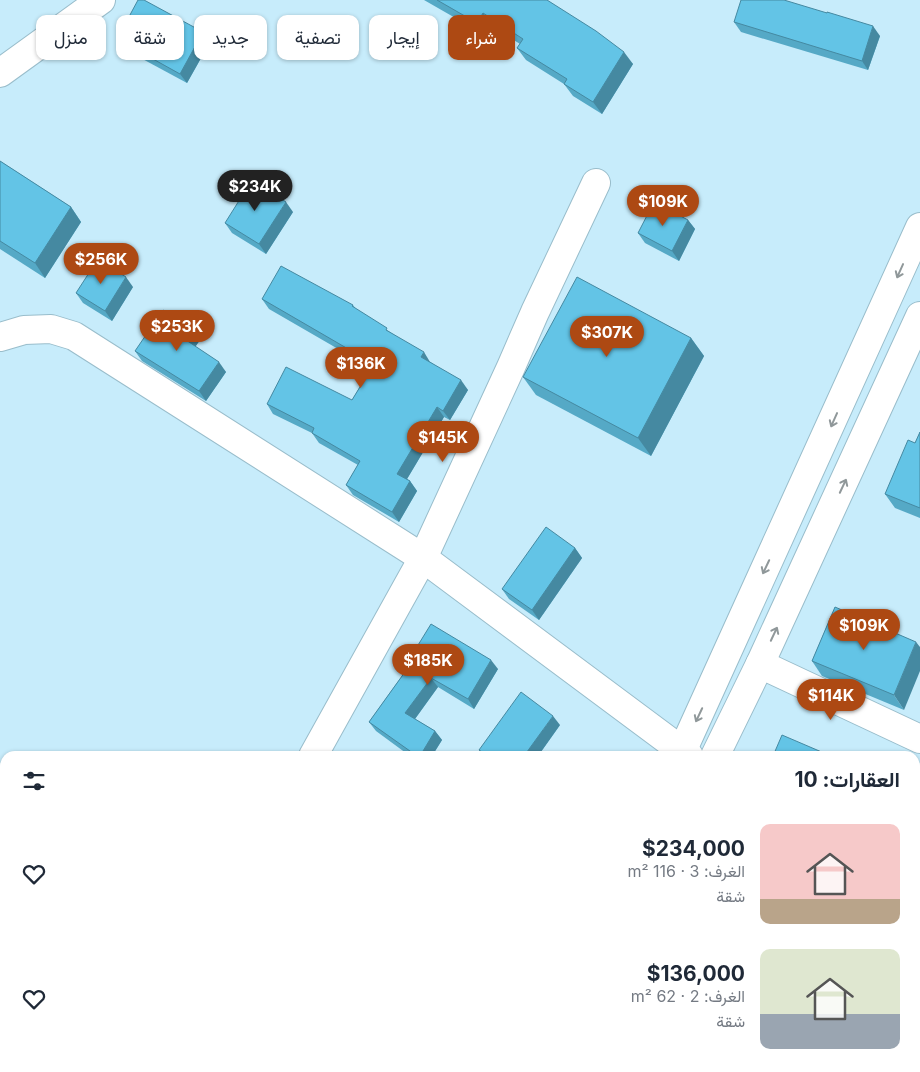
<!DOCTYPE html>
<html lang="ar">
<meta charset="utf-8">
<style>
body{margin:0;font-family:Inter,Vazirmatn,sans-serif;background:#f6f6f7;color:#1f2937;direction:rtl;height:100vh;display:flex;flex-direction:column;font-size:19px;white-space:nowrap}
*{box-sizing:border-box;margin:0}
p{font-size:16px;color:#747a83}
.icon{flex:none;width:28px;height:28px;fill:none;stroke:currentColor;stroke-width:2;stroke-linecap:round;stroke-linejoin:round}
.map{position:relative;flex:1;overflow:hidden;direction:ltr}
.drawer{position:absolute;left:0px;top:751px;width:920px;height:321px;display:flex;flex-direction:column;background:#fff;border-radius:15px 15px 0 0;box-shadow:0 1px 4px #0004;direction:rtl}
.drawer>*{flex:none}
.banner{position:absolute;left:15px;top:15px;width:500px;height:45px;direction:rtl;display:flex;gap:10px}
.price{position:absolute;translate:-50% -42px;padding:0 11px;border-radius:18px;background:#ad4913;color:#fff;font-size:16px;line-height:32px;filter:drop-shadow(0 1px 2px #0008)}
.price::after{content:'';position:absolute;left:50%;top:30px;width:15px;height:11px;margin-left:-8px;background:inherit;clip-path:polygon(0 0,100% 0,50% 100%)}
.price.on{background:#222;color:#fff}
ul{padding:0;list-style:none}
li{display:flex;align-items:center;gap:15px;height:125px;padding:0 20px}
li span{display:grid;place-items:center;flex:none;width:140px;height:100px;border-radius:10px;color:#555}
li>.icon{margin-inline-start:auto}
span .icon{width:60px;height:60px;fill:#fffc;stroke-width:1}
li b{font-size:21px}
h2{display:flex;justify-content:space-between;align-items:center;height:60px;padding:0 20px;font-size:21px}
.tag{padding:0 18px;border-radius:10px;background:#fff;box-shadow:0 1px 4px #0004;font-size:18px;line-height:45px}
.tag.on{background:#ad4913;color:#fff}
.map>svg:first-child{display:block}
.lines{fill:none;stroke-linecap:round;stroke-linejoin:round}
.minor-casing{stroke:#99bdcb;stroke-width:30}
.primary-casing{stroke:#99bdcb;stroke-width:30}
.minor{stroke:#fff;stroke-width:28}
.primary{stroke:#fff;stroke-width:28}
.wall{fill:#55a9c6}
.shaded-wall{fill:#4589a1}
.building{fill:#63c4e6;stroke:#4589a1}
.oneway{stroke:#90989a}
</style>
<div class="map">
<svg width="920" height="1072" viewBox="0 0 920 1072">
<rect width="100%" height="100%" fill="#c7ecfb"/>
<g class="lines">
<g class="minor-casing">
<g id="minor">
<polyline points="0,73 101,0"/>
<polyline points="0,337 24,330 51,329 74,336 423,558 689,756"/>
<polyline points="760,664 920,739"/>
<polyline points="313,756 423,558 511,367 535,312 596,183"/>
<polyline points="142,1072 144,1068"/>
</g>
</g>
<g class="primary-casing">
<g id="primary">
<polyline points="680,756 920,227"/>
<polyline points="715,756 760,664 920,316"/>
<polyline points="535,1072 537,1068"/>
<polyline points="573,1072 575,1068"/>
</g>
</g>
<use href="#minor" class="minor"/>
<use href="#primary" class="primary"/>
</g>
<g class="wall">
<polygon points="424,0 547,0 633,64 602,114 573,96 564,84 526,60 517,48 520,44 491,25 485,35"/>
<polygon points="827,13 880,36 868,70 741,32 734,22"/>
<polygon points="203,32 210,42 187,83 124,49 117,39"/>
<polygon points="0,161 71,207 81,222 45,278 0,249"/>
<polygon points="293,212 266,254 232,233 225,223"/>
<polygon points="688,220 695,229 679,261 645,243 638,233"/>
<polygon points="133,287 112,321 83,303 76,293"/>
<polygon points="262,299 353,305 356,309 390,332 468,390 450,420 444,417 407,479 410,481 417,491 399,522 353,495 346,485 358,465 319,443 312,433 273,414 267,404 352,400 371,368 269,309"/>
<polygon points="691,338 704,356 651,456 536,395 523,377"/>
<polygon points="200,340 195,347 226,372 206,401 142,361 135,351"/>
<polygon points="920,432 920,518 895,508 885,494 915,443"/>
<polygon points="575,548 582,558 539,620 509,599 502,589"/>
<polygon points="835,607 904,710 822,676 812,661"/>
<polygon points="407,663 498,669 474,709 438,687 415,719 435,731 442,740 432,756 410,756 376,731 369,722 409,666"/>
<polygon points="560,725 538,756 483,756 479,750"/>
<polygon points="24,1068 105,1068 102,1072 31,1072"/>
<polygon points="824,1068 897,1068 895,1072 835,1072"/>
</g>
<g class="shaded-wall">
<polygon points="483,13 491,25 485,35 477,23"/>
<polygon points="873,26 880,36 868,70 862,61"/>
<polygon points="203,32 210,42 187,83 180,74"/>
<polygon points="624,52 633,64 602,114 593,102"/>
<polygon points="286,202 293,212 266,254 259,244"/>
<polygon points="71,207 81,222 45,278 35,263"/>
<polygon points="688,220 695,229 679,261 672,251"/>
<polygon points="126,277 133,287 112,321 105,311"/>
<polygon points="193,330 200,340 193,350 186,340"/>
<polygon points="691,338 704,356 651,456 638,438"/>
<polygon points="424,352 430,362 421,357"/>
<polygon points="219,362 226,372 206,401 199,391"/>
<polygon points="461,380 468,390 450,420 443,411"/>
<polygon points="437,407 444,417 404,484 397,474"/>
<polygon points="410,481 417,491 399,522 392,512"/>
<polygon points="575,548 582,558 539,620 532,610"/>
<polygon points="916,642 920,647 920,671 904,710 894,695"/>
<polygon points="491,660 498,669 474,709 468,699"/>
<polygon points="431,678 438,687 412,723 405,713"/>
<polygon points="553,716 560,725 538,756 524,756"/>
<polygon points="435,731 442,740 432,756 420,756"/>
<polygon points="85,1068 105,1068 102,1072 82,1072"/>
<polygon points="373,1068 391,1068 388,1072 370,1072"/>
<polygon points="881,1068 897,1068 895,1072 879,1072"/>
</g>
<g class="building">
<polygon points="138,0 144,0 203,32 180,74 117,39"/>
<polygon points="437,0 547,0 596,31 624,52 593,102 564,84 567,79 517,48 523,39 483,13 477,23"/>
<polygon points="741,0 784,0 827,13 827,12 873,26 862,61 734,22"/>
<polygon points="0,161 71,207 35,263 0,241"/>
<polygon points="252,180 286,202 259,244 225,223"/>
<polygon points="654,202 688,220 672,251 638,233"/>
<polygon points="98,259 126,277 105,311 76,293"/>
<polygon points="281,266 353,305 352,306 387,328 386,330 424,352 421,357 461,380 443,411 437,407 397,474 410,481 392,512 346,485 360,461 312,433 314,428 267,404 286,367 352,400 374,364 262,299"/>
<polygon points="577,277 691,338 638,438 523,377"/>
<polygon points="163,310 193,330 186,340 219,362 199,391 135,351"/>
<polygon points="920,432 920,508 885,494 908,440 915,443"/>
<polygon points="546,527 575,548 532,610 502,589"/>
<polygon points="835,607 916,642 894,695 812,661"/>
<polygon points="431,624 491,660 468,699 431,678 405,713 435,731 420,756 417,756 369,722 410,665 407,663"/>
<polygon points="521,692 553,716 524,756 488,756 479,750"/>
<polygon points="782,735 831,756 773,756"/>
<polygon points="36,1068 85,1068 82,1072 43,1072"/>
<polygon points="289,1068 373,1068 370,1072 296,1072"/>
<polygon points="849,1068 881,1068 879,1072 860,1072"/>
</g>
<defs><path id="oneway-shaft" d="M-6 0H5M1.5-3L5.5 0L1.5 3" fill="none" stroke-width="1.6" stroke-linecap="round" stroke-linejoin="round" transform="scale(1.25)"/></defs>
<g class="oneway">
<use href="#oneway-shaft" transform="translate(900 271) rotate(114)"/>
<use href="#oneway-shaft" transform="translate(834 420) rotate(114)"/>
<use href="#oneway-shaft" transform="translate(843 486) rotate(-65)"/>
<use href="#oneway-shaft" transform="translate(766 567) rotate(115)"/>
<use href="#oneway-shaft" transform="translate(774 634) rotate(-65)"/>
<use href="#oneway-shaft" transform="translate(699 715) rotate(115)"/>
</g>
</svg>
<b class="price on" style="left:255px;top:212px">$234K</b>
<b class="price" style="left:663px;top:227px">$109K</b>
<b class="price" style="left:101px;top:285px">$256K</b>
<b class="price" style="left:177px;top:352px">$253K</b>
<b class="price" style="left:607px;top:358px">$307K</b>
<b class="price" style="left:361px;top:389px">$136K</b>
<b class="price" style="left:443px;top:463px">$145K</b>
<b class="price" style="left:864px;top:651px">$109K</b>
<b class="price" style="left:428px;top:686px">$185K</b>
<b class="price" style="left:831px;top:721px">$114K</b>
<div class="banner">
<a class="tag on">شراء</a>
<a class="tag">إيجار</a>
<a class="tag">تصفية</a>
<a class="tag">جديد</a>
<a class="tag">شقة</a>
<a class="tag">منزل</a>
</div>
<section class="drawer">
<h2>العقارات: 10<svg class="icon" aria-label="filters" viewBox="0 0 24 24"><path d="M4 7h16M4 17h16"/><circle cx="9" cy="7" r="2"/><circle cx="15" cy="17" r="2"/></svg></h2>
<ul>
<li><span style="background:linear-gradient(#f6c9c9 75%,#b9a48a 0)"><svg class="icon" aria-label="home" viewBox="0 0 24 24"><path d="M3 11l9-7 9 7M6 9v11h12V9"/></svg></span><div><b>$234,000</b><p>الغرف: 3 · 116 m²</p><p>شقة</p></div><svg class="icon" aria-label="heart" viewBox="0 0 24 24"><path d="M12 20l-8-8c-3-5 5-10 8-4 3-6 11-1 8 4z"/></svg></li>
<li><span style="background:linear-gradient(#dfe7d0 65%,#9aa5b1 0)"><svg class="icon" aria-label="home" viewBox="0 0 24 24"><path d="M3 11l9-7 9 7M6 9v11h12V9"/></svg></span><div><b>$136,000</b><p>الغرف: 2 · 62 m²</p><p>شقة</p></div><svg class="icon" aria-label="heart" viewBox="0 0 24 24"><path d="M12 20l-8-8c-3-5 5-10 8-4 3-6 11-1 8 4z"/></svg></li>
</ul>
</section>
</div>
